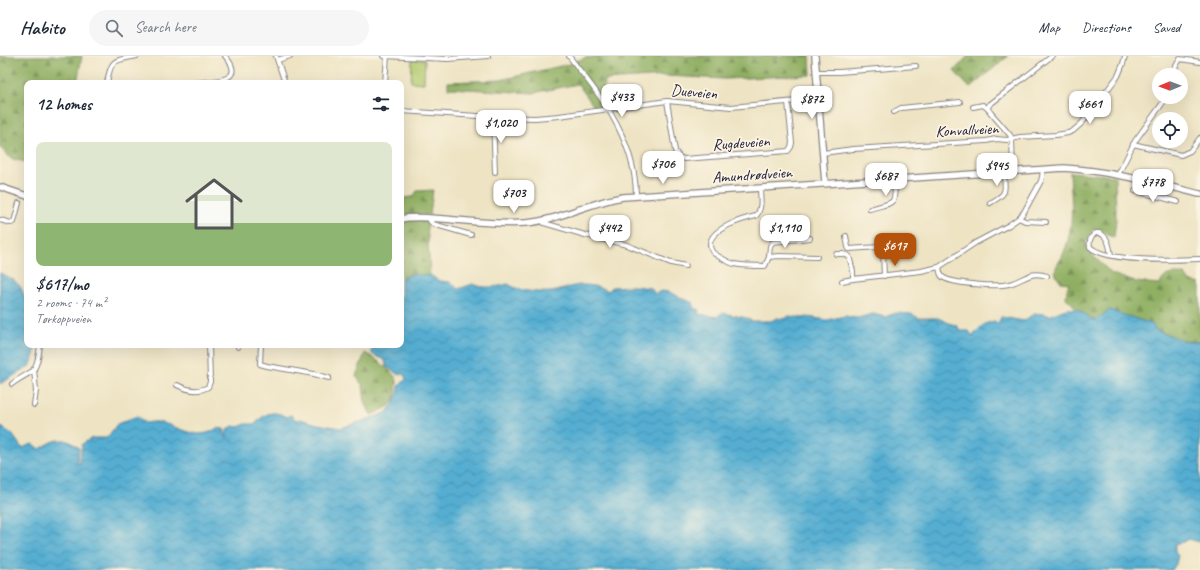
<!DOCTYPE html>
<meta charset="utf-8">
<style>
body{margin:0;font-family:Caveat,sans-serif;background:#f6f6f7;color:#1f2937;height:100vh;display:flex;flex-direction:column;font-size:15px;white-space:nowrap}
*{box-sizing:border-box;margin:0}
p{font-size:13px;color:#747a83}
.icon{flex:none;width:22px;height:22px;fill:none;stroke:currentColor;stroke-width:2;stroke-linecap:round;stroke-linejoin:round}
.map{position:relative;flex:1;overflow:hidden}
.details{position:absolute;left:24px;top:24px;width:380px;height:268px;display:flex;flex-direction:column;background:#fff;border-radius:8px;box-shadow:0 4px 16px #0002}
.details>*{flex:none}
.needle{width:26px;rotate:269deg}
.fabs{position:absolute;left:1152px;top:12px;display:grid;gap:8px}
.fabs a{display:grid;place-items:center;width:36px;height:36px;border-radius:50%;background:#fff;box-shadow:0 4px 16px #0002;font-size:20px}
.price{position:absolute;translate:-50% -34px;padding:0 9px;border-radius:8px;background:#fff;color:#222;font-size:13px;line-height:26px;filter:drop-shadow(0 1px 2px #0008)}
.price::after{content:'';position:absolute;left:50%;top:24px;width:12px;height:9px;margin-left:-6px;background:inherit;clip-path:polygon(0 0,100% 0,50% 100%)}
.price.selected{background:#b45309;color:#fff}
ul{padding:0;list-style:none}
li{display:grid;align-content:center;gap:8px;height:212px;padding:0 12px}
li+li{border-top:1px solid #e0e1e3}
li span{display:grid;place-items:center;height:124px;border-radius:8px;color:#555}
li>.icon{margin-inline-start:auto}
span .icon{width:72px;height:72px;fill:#fffc;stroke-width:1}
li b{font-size:17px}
h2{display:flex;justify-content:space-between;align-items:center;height:48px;padding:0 12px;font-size:17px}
header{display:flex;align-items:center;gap:24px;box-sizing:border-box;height:56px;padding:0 20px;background:#fff;border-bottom:1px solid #e0e1e3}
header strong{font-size:19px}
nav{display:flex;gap:22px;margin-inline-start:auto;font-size:14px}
.search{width:280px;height:36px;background:#f6f6f7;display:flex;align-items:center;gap:10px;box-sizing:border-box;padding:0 14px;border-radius:22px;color:#747a83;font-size:15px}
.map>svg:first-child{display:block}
.green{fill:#b4cb6f;stroke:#6b7655}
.forest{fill:url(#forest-firs);stroke:#58684e}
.water{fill:url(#water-waves);stroke:#3b6886}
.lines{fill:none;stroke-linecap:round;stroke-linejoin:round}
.minor-casing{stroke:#888380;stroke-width:6}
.secondary-casing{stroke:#888380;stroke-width:8}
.minor{stroke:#fff;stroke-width:4}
.secondary{stroke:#fff;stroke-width:5.5}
.labels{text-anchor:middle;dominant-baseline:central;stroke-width:3.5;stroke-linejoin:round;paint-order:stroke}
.street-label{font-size:16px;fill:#22223b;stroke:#fcf5e5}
</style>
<header>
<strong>Habito</strong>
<div class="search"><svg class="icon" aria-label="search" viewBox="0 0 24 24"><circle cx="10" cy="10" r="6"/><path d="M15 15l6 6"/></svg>Search here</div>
<nav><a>Map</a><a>Directions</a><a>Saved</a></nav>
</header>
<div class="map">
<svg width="1200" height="514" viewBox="0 0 1200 514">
<defs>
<pattern id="forest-firs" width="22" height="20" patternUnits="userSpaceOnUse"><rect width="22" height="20" fill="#8faf62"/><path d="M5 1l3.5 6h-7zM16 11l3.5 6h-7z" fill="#748e52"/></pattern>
<pattern id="water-waves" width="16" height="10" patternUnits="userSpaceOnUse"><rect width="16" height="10" fill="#54aed2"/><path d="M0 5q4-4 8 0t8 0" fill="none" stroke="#458dac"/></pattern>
</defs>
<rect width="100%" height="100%" fill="#fcf5e5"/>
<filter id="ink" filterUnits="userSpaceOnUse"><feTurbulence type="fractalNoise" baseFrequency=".025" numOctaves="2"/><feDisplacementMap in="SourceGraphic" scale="8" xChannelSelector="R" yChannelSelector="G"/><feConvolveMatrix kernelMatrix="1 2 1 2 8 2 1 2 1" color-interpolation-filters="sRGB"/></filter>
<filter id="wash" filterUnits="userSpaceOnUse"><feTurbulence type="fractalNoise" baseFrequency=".012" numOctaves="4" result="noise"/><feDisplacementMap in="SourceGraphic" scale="16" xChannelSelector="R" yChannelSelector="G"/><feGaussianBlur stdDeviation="0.9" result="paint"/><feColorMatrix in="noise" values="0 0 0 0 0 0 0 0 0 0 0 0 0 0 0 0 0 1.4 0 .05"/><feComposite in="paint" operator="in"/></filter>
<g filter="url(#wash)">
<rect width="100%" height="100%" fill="#eee4c4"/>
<polygon class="green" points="412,4 425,4 424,27 411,26"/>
<g class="forest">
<polygon points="0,0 82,0 77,27 27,27 27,106 11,103 0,91"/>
<polygon points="603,0 810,0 811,19 725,23 667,20 604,24 604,40 610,50 595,52 578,28 533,37 448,32 448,26 500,24 569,8 585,2"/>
<polygon points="968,0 1008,0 970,32 954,15"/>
<path d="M1070,116L1115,120L1116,163L1114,182L1102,176L1093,173L1086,187V193L1112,218L1135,226L1160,228C1166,215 1173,219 1185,218L1189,225L1200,228V286L1186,285L1157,275L1152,268L1095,265L1076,252L1066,242L1067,234L1069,227L1061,226C1052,214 1055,213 1062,201C1064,196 1067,189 1068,184C1074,162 1071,139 1070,116Z"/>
<polygon points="433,134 430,159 407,158 401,159 401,142 413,141 417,135"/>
<polygon points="409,164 427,165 430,220 412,218 401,222 401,166"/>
<path d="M365,297C374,302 395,315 397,326C397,329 396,332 396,335C396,340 394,345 390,349C385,354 377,356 371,359L365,346L363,330L356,320Z"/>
</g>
<g class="water">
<path d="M0,217C14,224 21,226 25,243L27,244V289H37L31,309L0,328Z"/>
<path d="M412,218L432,220L439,225L450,226L458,233L473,228C483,233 498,231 508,228C517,235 539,237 551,236C561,235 571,229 582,229C591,229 601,231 609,235L612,231L633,230L651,232L655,238L661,235L669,236L693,247L694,253H699L698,258L717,261L722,257L747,262L751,265H771L777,262L784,263L789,260L803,262L807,261L827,264L845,260L858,262L873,258L885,261L896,257L911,258L919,262H938L951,268L957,269L960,275H969L973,281C977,273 985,266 995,265L998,268L1001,261L1025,265C1033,256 1039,256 1050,260C1073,248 1075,251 1095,265L1109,254L1152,268L1157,275L1186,285L1200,286V484L1199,486L1189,483L1184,486L1177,487L1175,490V496L1178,500L1176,508L1172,514H0V370L12,378L22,392L32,388L40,393C56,383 63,379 79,392L77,407L79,408L82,388L92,382H107L117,368L137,360L145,367C149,367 154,365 158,366C178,369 197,387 217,372L224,373L226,381H227V374L233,370L238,371L246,368H255C264,358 273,353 286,361L291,359L295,363L299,364L300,363L317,368L341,372L386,357L393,348L398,337L399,330L406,323L404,318H397L386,310L385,304L372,298L371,289H401V222Z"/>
</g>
</g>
<g filter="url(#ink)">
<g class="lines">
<g class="minor-casing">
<g id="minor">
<polyline points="276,0 285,27"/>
<polyline points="383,0 448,3 488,0"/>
<path d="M569,0C583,19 599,37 611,58C625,82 636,112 636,140"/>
<polyline points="278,4 290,0"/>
<polyline points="816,16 839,16 916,10"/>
<polyline points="1174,19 1176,10 1180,3 1200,6"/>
<path d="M107,27C111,2 114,5 137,0"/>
<path d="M194,27C210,25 249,27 225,0"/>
<polyline points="385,27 387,0"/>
<polyline points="667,45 675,95 679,101 684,103 788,95 791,91 792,87 788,46"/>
<polyline points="973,51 983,49 988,53"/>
<polyline points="401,55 493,61 535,62 559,60 667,45 731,51 819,43"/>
<polyline points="894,56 901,52 960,46"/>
<polyline points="493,61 495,116"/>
<polyline points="1133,88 1181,99 1190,95 1200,82"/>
<polyline points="823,97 853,93 986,85 996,83 1007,84 1020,81 1056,79 1068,77 1073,75 1082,67 1118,20 1123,8 1125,0"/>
<polyline points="1013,115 1012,83 1010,79 991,57 988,53 989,49 993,46 1052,0"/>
<polyline points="1118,119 1135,85 1167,41"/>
<polyline points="1158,128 1156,140 1178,146"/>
<path d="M760,132C760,141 763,152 756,160C743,163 711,172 710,188C710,194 712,197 718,200C723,203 728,206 734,208C744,210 755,210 765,210L769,201L770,190L773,186L810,182"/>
<polyline points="1135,135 1156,140"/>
<path d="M990,147C1010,136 1004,135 1004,115"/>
<path d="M870,153C896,145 895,151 895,122"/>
<polyline points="430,162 430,165 433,168 471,179"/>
<polyline points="1019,162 1025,165 1046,166"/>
<polyline points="0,164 11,167 14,166 19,147"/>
<polyline points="542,164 544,167 585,179 627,189 671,207 686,210"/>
<polyline points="846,180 848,191 849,193 879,191 881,192 883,195 884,220"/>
<polyline points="836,198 843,198 849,200 853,215 853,223"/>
<path d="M1111,199C1110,193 1109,185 1105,181C1097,171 1088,181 1090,191C1107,207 1176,204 1200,203"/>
<polyline points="769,201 779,200 817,201"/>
<path d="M939,211C940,216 940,220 944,222C955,228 997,231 1009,228C1025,224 1030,214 1047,220"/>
<polyline points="842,225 853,223 921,215 939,211 975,187 1009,169 1019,162 1024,156 1041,125 1042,121 1043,113"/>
<polyline points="238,289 238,291"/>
<polyline points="261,289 260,308 267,310 314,318 329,322"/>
<path d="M12,328C18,323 25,320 31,316C38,311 39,297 40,289"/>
<path d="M177,329C187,334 198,337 208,331L210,326L209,289"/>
<polyline points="34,349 36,335 34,313"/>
</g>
</g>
<g class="secondary-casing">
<g id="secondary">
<polyline points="815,0 825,127"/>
<polyline points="0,131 27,140"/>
<path d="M401,163C415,160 429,162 444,163C471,165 499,169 526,167C560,164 590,146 623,141L1064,112C1110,115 1155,127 1200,138"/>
</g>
</g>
<use href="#minor" class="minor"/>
<use href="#secondary" class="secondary"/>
</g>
</g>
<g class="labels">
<g class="street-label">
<text transform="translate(694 36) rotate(5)">Dueveien</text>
<text transform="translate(967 74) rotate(-3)">Konvallveien</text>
<text transform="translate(741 87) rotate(-4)">Rugdeveien</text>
<text transform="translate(752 119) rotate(-4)">Amundrødveien</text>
</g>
</g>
</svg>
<div class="fabs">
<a><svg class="needle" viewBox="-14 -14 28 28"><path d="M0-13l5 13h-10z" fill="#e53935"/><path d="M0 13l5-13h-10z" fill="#747a83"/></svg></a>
<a><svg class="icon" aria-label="locate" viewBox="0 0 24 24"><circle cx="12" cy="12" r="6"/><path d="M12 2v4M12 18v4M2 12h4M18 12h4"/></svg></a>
</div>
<b class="price" style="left:622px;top:62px">$433</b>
<b class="price" style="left:812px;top:64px">$872</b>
<b class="price" style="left:1090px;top:69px">$661</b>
<b class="price" style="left:501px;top:88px">$1,020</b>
<b class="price" style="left:663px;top:129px">$706</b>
<b class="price" style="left:997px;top:131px">$945</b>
<b class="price" style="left:886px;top:141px">$687</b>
<b class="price" style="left:1153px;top:147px">$778</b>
<b class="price" style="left:514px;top:158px">$703</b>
<b class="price" style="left:610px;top:193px">$442</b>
<b class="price" style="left:785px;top:193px">$1,110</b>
<b class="price selected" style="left:895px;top:211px">$617</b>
<section class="details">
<h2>12 homes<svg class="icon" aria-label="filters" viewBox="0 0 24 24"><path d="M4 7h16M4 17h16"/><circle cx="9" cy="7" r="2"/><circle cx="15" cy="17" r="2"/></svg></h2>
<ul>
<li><span style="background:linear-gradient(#dfe7d0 65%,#8fb573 0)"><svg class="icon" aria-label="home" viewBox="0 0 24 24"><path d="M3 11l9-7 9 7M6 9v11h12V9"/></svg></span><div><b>$617/mo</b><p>2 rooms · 74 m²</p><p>Tørkoppveien</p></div></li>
</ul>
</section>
</div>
